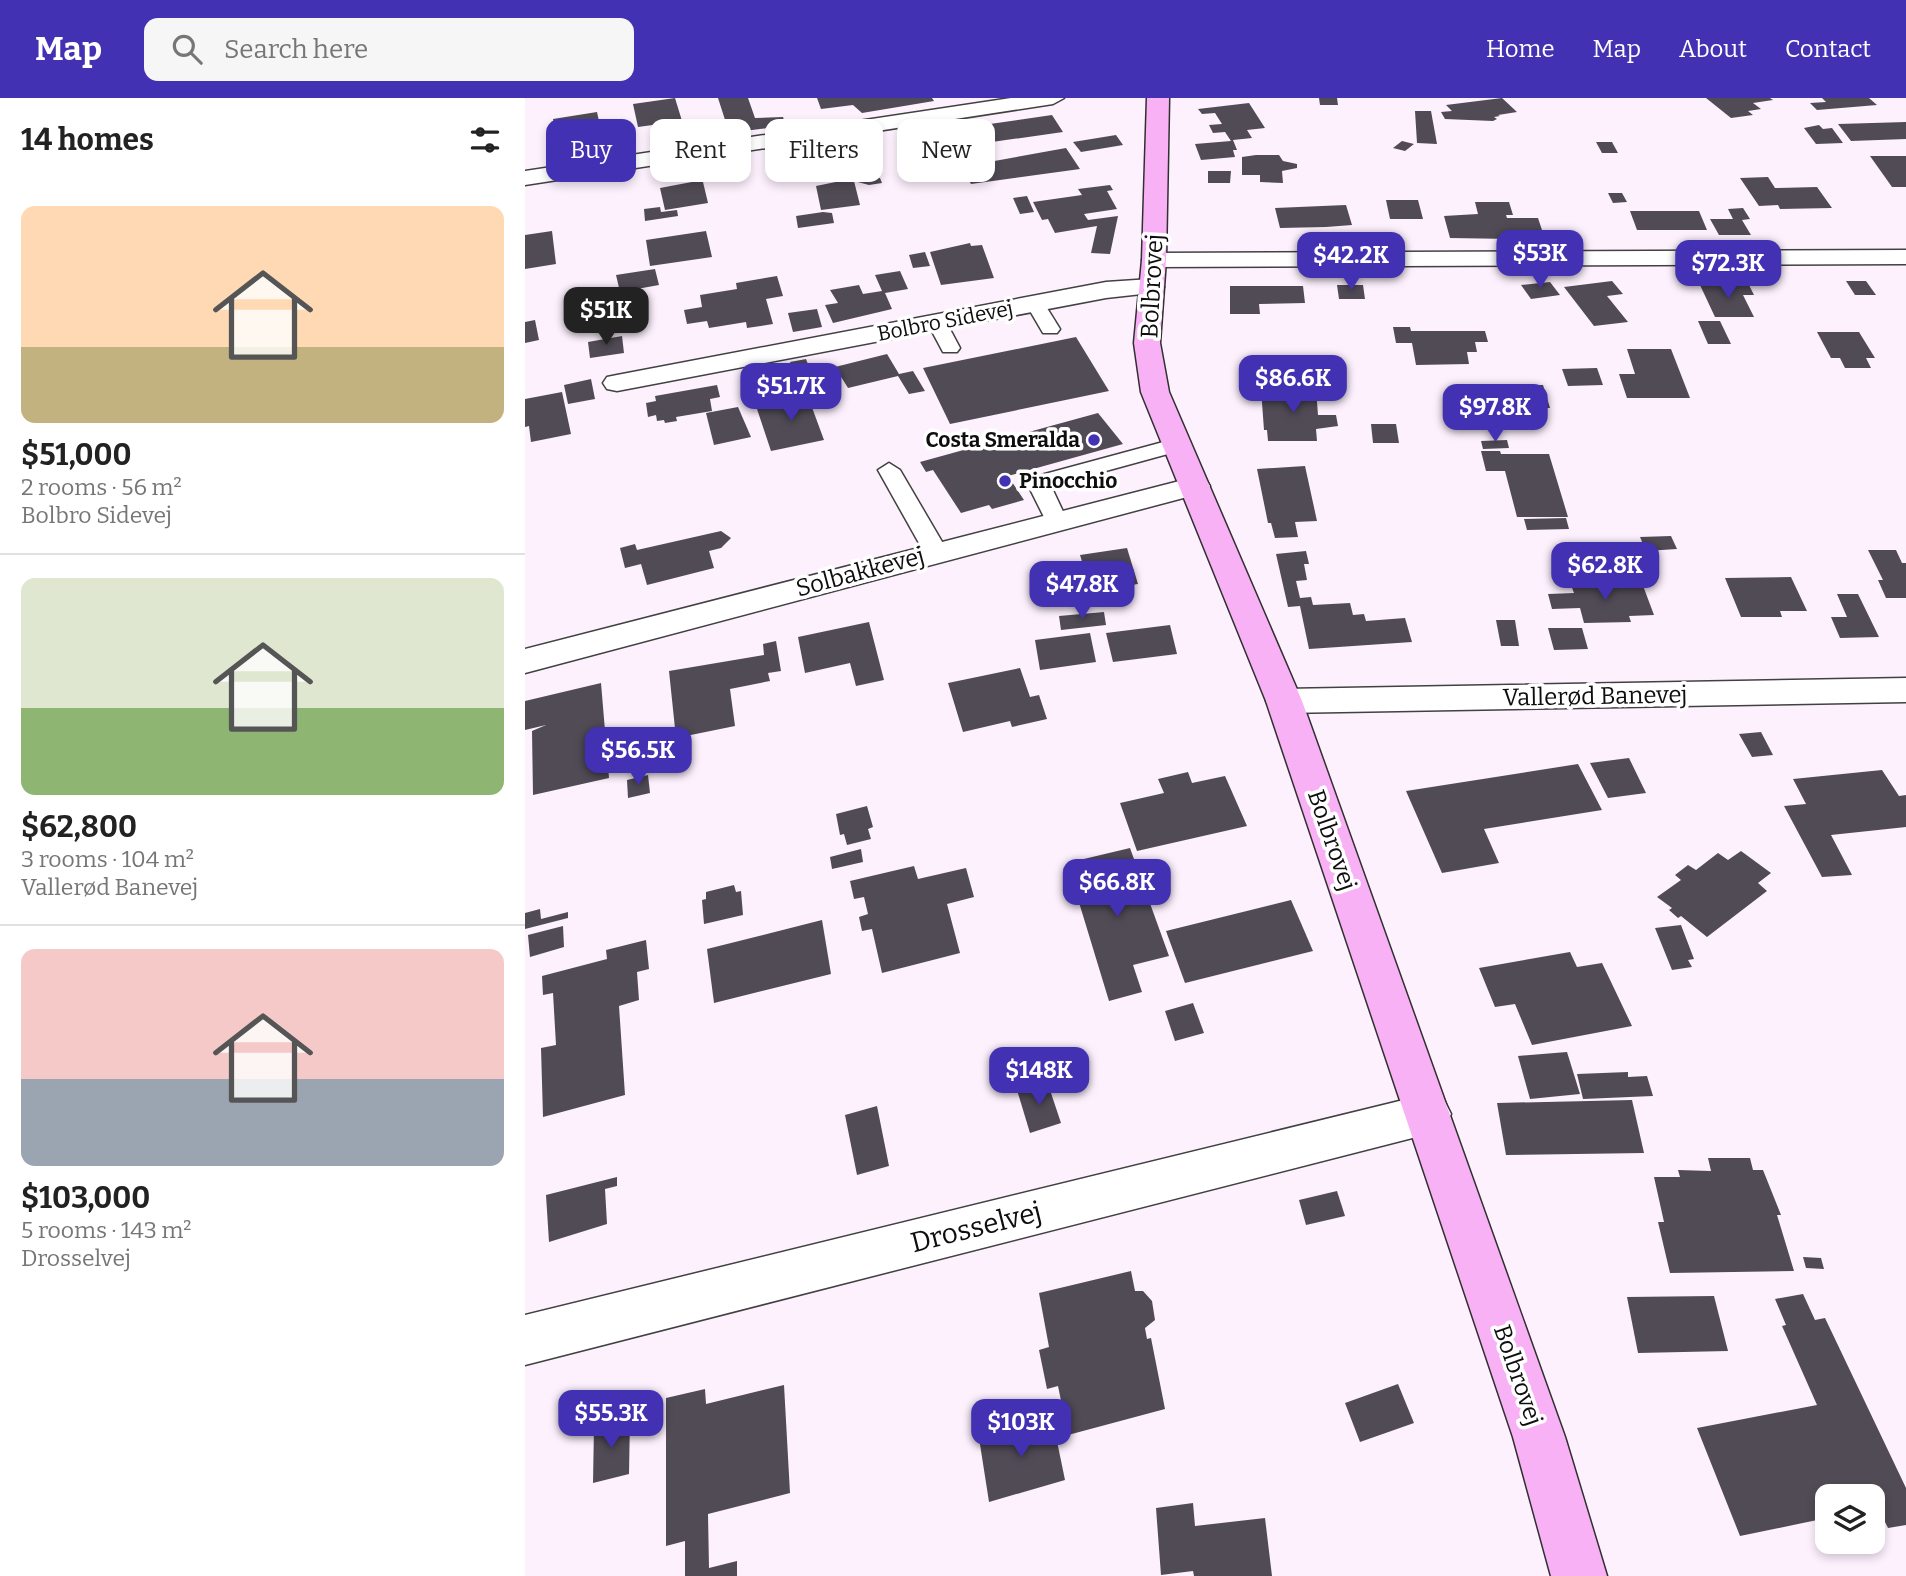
<!DOCTYPE html>
<meta charset="utf-8">
<style>
body{margin:0;font-family:Bitter,serif;background:#f6f6f6;color:#222;height:100vh;display:flex;flex-direction:column;font-size:26px;white-space:nowrap}
*{box-sizing:border-box;margin:0}
p{font-size:23px;color:#767676}
.icon{flex:none;width:38px;height:38px;fill:none;stroke:currentColor;stroke-width:2;stroke-linecap:round;stroke-linejoin:round}
.map{position:relative;flex:1;overflow:hidden}
.drawer{display:flex;flex-direction:column;background:#fff;width:525px}
.drawer>*{flex:none}
.hud{position:absolute;left:21px;top:21px;width:665px;height:63px;display:flex;gap:14px}
.fabs{position:absolute;left:1290px;top:1386px;display:grid;gap:14px}
.fabs a{display:grid;place-items:center;width:70px;height:70px;border-radius:14px;background:#fff;box-shadow:0 4px 10px #0003;font-size:35px}
.price{position:absolute;translate:-50% -60px;padding:0 16px;border-radius:14px;background:#4232b3;color:#fff;font-size:23px;line-height:46px;filter:drop-shadow(0 2px 4px #0008)}
.price::after{content:'';position:absolute;left:50%;top:42px;width:21px;height:16px;margin-left:-10px;background:inherit;clip-path:polygon(0 0,100% 0,50% 100%)}
.price.selected{background:#222;color:#fff}
ul{padding:0;list-style:none}
li{display:grid;align-content:center;gap:14px;height:371px;padding:0 21px}
li+li{border-top:2px solid #e0e0e0}
li span{display:grid;place-items:center;height:217px;border-radius:14px;color:#555}
li>.icon{margin-inline-start:auto}
span .icon{width:126px;height:126px;fill:#fffc;stroke-width:1}
li b{font-size:30px}
h2{display:flex;justify-content:space-between;align-items:center;height:84px;padding:0 21px;font-size:30px}
.tag{padding:0 24px;border-radius:14px;background:#fff;box-shadow:0 4px 10px #0003;font-size:24px;line-height:63px}
.tag.selected{background:#4232b3;color:#fff}
header{display:flex;align-items:center;gap:42px;box-sizing:border-box;height:98px;padding:0 35px;background:#4232b3;color:#fff}
header strong{font-size:33px}
nav{display:flex;gap:38px;margin-inline-start:auto;font-size:24px}
.search{width:490px;height:63px;background:#f6f6f6;display:flex;align-items:center;gap:18px;box-sizing:border-box;padding:0 24px;border-radius:14px;color:#767676;font-size:26px}
main{display:flex;flex:1;min-height:0}
.map>svg:first-child{display:block}
.building{fill:#514b56}
.lines{fill:none;stroke-linecap:round;stroke-linejoin:round}
.lane-casing{stroke:#414141;stroke-width:3}
.street-casing{stroke:#414141;stroke-width:3}
.secondary-casing{stroke:#303030;stroke-width:3}
.lane{fill:#fff;fill-rule:evenodd}
.street{fill:#fff;fill-rule:evenodd}
.secondary{fill:#f8b1f4;fill-rule:evenodd}
.poi-dot{fill:#4232b3;stroke:#fff;stroke-width:2.5}
.labels{text-anchor:middle;dominant-baseline:central;stroke-width:7;stroke-linejoin:round;paint-order:stroke}
.far-street-label{font-size:21px;fill:#0e0e0e;stroke:#fff}
.far-poi-label{font-size:21px;font-weight:bold;fill:#0e0e0e;stroke:#fff;text-anchor:end}
.street-label{font-size:24px;fill:#0e0e0e;stroke:#fff}
.near-street-label{font-size:28px;fill:#0e0e0e;stroke:#fff}
</style>
<header>
<strong>Map</strong>
<div class="search"><svg class="icon" aria-label="search" viewBox="0 0 24 24"><circle cx="10" cy="10" r="6"/><path d="M15 15l6 6"/></svg>Search here</div>
<nav><a>Home</a><a>Map</a><a>About</a><a>Contact</a></nav>
</header>
<main>
<section class="drawer">
<h2>14 homes<svg class="icon" aria-label="filters" viewBox="0 0 24 24"><path d="M4 7h16M4 17h16"/><circle cx="9" cy="7" r="2"/><circle cx="15" cy="17" r="2"/></svg></h2>
<ul>
<li><span style="background:linear-gradient(#ffd9b3 65%,#c2b280 0)"><svg class="icon" aria-label="home" viewBox="0 0 24 24"><path d="M3 11l9-7 9 7M6 9v11h12V9"/></svg></span><div><b>$51,000</b><p>2 rooms · 56 m²</p><p>Bolbro Sidevej</p></div></li>
<li><span style="background:linear-gradient(#dfe7d0 60%,#8fb573 0)"><svg class="icon" aria-label="home" viewBox="0 0 24 24"><path d="M3 11l9-7 9 7M6 9v11h12V9"/></svg></span><div><b>$62,800</b><p>3 rooms · 104 m²</p><p>Vallerød Banevej</p></div></li>
<li><span style="background:linear-gradient(#f6c9c9 60%,#9aa5b1 0)"><svg class="icon" aria-label="home" viewBox="0 0 24 24"><path d="M3 11l9-7 9 7M6 9v11h12V9"/></svg></span><div><b>$103,000</b><p>5 rooms · 143 m²</p><p>Drosselvej</p></div></li>
</ul>
</section>
<div class="map">
<svg width="1381" height="1478" viewBox="0 0 1381 1478">
<rect width="100%" height="100%" fill="#fdf1fe"/>
<g class="building">
<polygon points="150,0 157,23 113,29 108,6"/>
<polygon points="193,0 223,0 230,20 258,19 259,22 266,21 269,27 211,34 208,27 202,28"/>
<polygon points="292,0 407,0 409,3 337,15 328,7 296,11"/>
<polygon points="794,0 812,0 813,7 795,7"/>
<polygon points="977,0 992,14 973,17 975,18 969,19 972,21 968,23 920,21 916,14 927,13 921,7"/>
<polygon points="1181,0 1245,0 1248,2 1228,5 1236,11 1223,13 1228,17 1206,20"/>
<polygon points="1297,0 1344,0 1352,7 1292,12 1285,5 1301,4"/>
<polygon points="724,5 740,30 722,32 727,40 708,42 712,52 708,52 710,59 676,62 670,46 706,43 700,34 688,35 684,27 697,26 690,15 677,16 673,11"/>
<polygon points="890,13 906,13 912,46 892,45"/>
<polygon points="72,14 77,37 51,44 51,41 32,44 28,21"/>
<polygon points="527,17 538,34 453,46 455,50 423,55 413,38 440,34 437,30"/>
<polygon points="190,24 195,39 163,43 158,28"/>
<polygon points="1381,24 1381,41 1326,43 1313,26"/>
<polygon points="1294,27 1298,31 1307,30 1318,45 1291,46 1279,30"/>
<polygon points="591,37 598,47 556,54 548,44"/>
<polygon points="101,43 103,51 63,57 61,49"/>
<polygon points="877,43 889,46 880,53 868,50"/>
<polygon points="1071,44 1087,44 1093,55 1077,55"/>
<polygon points="541,50 555,71 446,86 436,69"/>
<polygon points="731,57 754,57 758,63 772,66 772,70 757,73 758,85 735,84 735,77 717,77 717,59"/>
<polygon points="1345,58 1381,58 1381,89 1367,89"/>
<polygon points="683,73 706,73 705,85 683,85"/>
<polygon points="345,77 355,80 357,85 344,87 329,83 335,107 296,112 291,88"/>
<polygon points="1243,79 1250,90 1292,89 1307,110 1255,111 1253,107 1234,108 1215,80"/>
<polygon points="172,83 178,84 183,105 140,112 135,90"/>
<polygon points="585,87 588,92 582,93 592,111 559,116 563,122 593,118 585,156 566,155 572,128 530,135 523,121 517,122 508,104 557,97 553,91"/>
<polygon points="1083,95 1097,95 1102,104 1088,105"/>
<polygon points="502,98 509,114 495,116 488,100"/>
<polygon points="861,102 893,102 898,121 865,121"/>
<polygon points="950,104 984,104 988,117 981,117 982,120 1013,120 1020,141 988,144 987,141 925,140 919,118 953,116"/>
<polygon points="821,107 827,127 801,129 755,130 750,110"/>
<polygon points="135,109 136,114 152,112 153,118 120,123 119,111"/>
<polygon points="1218,110 1225,121 1217,122 1226,137 1194,137 1185,121 1208,121 1203,111"/>
<polygon points="1105,113 1174,113 1182,132 1112,132"/>
<polygon points="298,114 307,115 309,125 273,130 271,118"/>
<polygon points="27,133 31,166 0,171 0,137"/>
<polygon points="181,133 187,159 125,168 121,142"/>
<polygon points="445,145 446,148 457,147 469,180 416,187 405,154"/>
<polygon points="400,154 405,168 388,170 384,157"/>
<polygon points="130,171 134,187 95,194 91,177"/>
<polygon points="375,173 383,191 360,195 367,211 308,225 300,207 313,205 305,192 334,187 338,196 357,193 350,177"/>
<polygon points="252,178 258,198 241,201 248,226 222,230 221,224 184,230 182,223 162,226 159,212 177,209 175,197 212,191 211,185"/>
<polygon points="1087,183 1098,196 1082,198 1103,224 1069,228 1039,189"/>
<polygon points="1321,183 1341,183 1351,197 1330,197"/>
<polygon points="1025,184 1035,197 1006,201 996,187"/>
<polygon points="812,187 838,187 840,201 814,201"/>
<polygon points="1175,187 1224,187 1229,197 1218,197 1229,219 1190,219"/>
<polygon points="705,188 778,188 780,205 734,206 735,216 705,216"/>
<polygon points="292,211 297,229 268,234 263,215"/>
<polygon points="10,222 14,242 0,245 0,224"/>
<polygon points="1173,223 1195,223 1206,246 1183,246"/>
<polygon points="868,229 885,229 886,233 960,233 963,244 950,244 952,254 942,254 944,266 891,267 887,245 871,245"/>
<polygon points="1292,234 1334,234 1350,260 1341,260 1346,270 1320,270 1315,260 1306,260"/>
<polygon points="97,238 99,255 65,260 63,244"/>
<polygon points="551,239 584,293 425,326 398,270"/>
<polygon points="1102,251 1146,251 1165,300 1102,300 1094,276 1110,276"/>
<polygon points="362,256 374,276 388,273 400,293 384,296 373,278 323,290 310,269"/>
<polygon points="281,261 286,274 270,278 265,264"/>
<polygon points="1072,270 1078,287 1043,288 1037,271"/>
<polygon points="66,281 70,301 43,306 39,287"/>
<polygon points="192,287 195,299 185,301 187,313 151,319 152,323 140,325 139,322 132,323 131,317 123,319 121,305 131,303 130,298"/>
<polygon points="1018,287 1025,310 1015,310 1019,325 959,325 955,311 944,311 939,288"/>
<polygon points="783,290 791,291 793,317 811,317 813,328 791,331 792,343 743,343 742,332 739,332 736,291"/>
<polygon points="294,292 298,301 285,304 299,342 246,353 232,311 284,301 281,295"/>
<polygon points="37,294 46,336 6,344 4,328 0,329 0,301"/>
<polygon points="213,309 226,339 189,347 181,315"/>
<polygon points="573,315 598,346 483,378 499,402 467,411 464,407 436,415 408,372 401,374 395,364"/>
<polygon points="846,326 871,326 874,345 848,345"/>
<polygon points="982,342 984,350 958,351 956,343"/>
<polygon points="956,353 975,353 976,356 1024,356 1043,419 992,419 980,373 961,373"/>
<polygon points="780,368 792,423 770,424 773,439 750,440 746,425 743,425 732,371"/>
<polygon points="1041,420 1044,431 1002,432 999,421"/>
<polygon points="196,433 206,440 196,450 184,453 189,470 122,487 116,466 100,470 95,450 110,446 112,452"/>
<polygon points="1146,438 1152,451 1121,453 1115,439"/>
<polygon points="602,450 613,486 566,493 555,457"/>
<polygon points="1343,452 1371,452 1377,465 1381,465 1381,500 1361,500 1353,482 1358,482"/>
<polygon points="781,453 784,466 779,466 782,482 771,483 775,500 786,499 788,507 825,505 828,517 839,516 841,523 880,520 887,544 784,551 775,508 763,509 751,456"/>
<polygon points="1266,479 1282,513 1255,513 1257,519 1216,519 1200,480"/>
<polygon points="1117,485 1129,517 1104,518 1106,524 1059,525 1055,510 1027,511 1023,496 1049,495 1046,487"/>
<polygon points="1312,496 1333,496 1354,539 1315,540 1306,519 1322,519"/>
<polygon points="579,514 581,527 536,532 534,518"/>
<polygon points="971,522 990,522 994,548 976,548"/>
<polygon points="344,524 359,582 331,588 325,565 280,575 273,539"/>
<polygon points="645,527 652,556 588,564 581,535"/>
<polygon points="1023,530 1057,530 1063,551 1029,552"/>
<polygon points="565,535 571,564 515,572 510,542"/>
<polygon points="251,543 256,573 243,575 245,583 205,591 210,628 151,640 144,573 239,557 238,546"/>
<polygon points="495,570 505,599 514,597 522,621 487,629 485,623 438,634 423,585"/>
<polygon points="76,585 84,680 8,697 7,633 21,627 0,632 0,603"/>
<polygon points="1236,634 1248,657 1227,659 1214,636"/>
<polygon points="1104,660 1121,695 1083,700 1065,665"/>
<polygon points="1053,666 1077,712 959,731 974,765 917,775 881,693"/>
<polygon points="1357,672 1374,698 1381,697 1381,729 1306,737 1327,777 1297,779 1259,708 1281,706 1268,681"/>
<polygon points="663,674 667,685 700,678 722,728 612,753 595,705 639,695 633,681"/>
<polygon points="123,677 125,695 103,700 102,682"/>
<polygon points="342,708 348,729 343,731 346,741 322,747 319,736 315,737 311,716"/>
<polygon points="605,750 644,858 608,867 617,894 584,903 542,765"/>
<polygon points="336,751 338,764 307,771 305,759"/>
<polygon points="1216,753 1246,775 1233,785 1242,793 1182,839 1156,818 1153,820 1144,812 1147,810 1132,799 1156,782 1150,777 1163,767 1171,772 1193,755 1203,762"/>
<polygon points="389,768 393,781 441,770 449,799 422,806 435,855 357,875 347,831 337,833 334,819 343,816 339,799 329,801 325,783"/>
<polygon points="209,787 211,794 216,793 218,817 179,826 177,802 181,801 181,794"/>
<polygon points="766,802 788,853 660,885 641,833"/>
<polygon points="15,811 16,821 43,814 43,820 0,831 0,815"/>
<polygon points="297,822 306,876 189,905 182,851"/>
<polygon points="1156,827 1169,861 1163,862 1167,869 1147,872 1130,830"/>
<polygon points="38,828 39,849 5,859 3,837"/>
<polygon points="121,842 124,871 112,874 114,902 94,908 100,997 18,1019 16,950 31,947 28,895 18,897 17,878 82,861 81,852"/>
<polygon points="1045,854 1052,869 1077,865 1107,928 1007,947 990,906 970,909 954,870"/>
<polygon points="668,905 679,935 650,943 640,913"/>
<polygon points="1042,954 1055,996 1005,1001 993,958"/>
<polygon points="1103,974 1103,979 1122,978 1128,998 1058,1001 1052,976"/>
<polygon points="522,983 536,1025 505,1035 492,992"/>
<polygon points="1107,1002 1119,1055 981,1057 972,1005"/>
<polygon points="352,1008 364,1068 332,1077 320,1017"/>
<polygon points="1183,1060 1225,1060 1228,1072 1238,1072 1256,1117 1252,1117 1269,1173 1145,1175 1133,1124 1139,1124 1129,1079 1155,1079 1153,1072 1186,1073"/>
<polygon points="92,1079 92,1088 80,1091 82,1126 24,1144 21,1097"/>
<polygon points="812,1093 820,1118 781,1127 774,1102"/>
<polygon points="1278,1159 1296,1160 1299,1171 1281,1170"/>
<polygon points="606,1173 610,1193 618,1193 627,1203 630,1222 620,1230 622,1241 626,1240 640,1311 543,1337 533,1288 522,1291 514,1252 524,1249 514,1195"/>
<polygon points="1278,1196 1290,1222 1300,1220 1381,1390 1381,1427 1363,1430 1353,1410 1348,1411 1348,1398 1302,1398 1302,1420 1215,1438 1172,1330 1292,1307 1257,1228 1261,1227 1250,1201"/>
<polygon points="1189,1198 1203,1253 1113,1255 1102,1199"/>
<polygon points="873,1286 889,1325 835,1344 820,1305"/>
<polygon points="259,1287 265,1395 183,1416 184,1470 212,1463 212,1478 160,1478 160,1443 141,1448 141,1300 180,1291 181,1306"/>
<polygon points="105,1319 104,1376 68,1385 69,1328"/>
<polygon points="527,1319 540,1382 464,1404 454,1340"/>
<polygon points="668,1405 670,1428 740,1420 747,1478 669,1478 668,1473 636,1477 631,1410"/>
</g>
<g class="lines">
<g class="lane-casing">
<g id="lane">
<polygon points="510,200 517,202 535,231 532,235 518,235 501,206"/>
<polygon points="412,218 419,220 435,250 432,254 418,254 402,224"/>
<polygon points="653,340 664,346 661,351 526,388 542,422 539,427 523,427 502,385 505,380"/>
<polygon points="364,365 375,372 423,454 419,459 403,459 399,454 353,372"/>
</g>
</g>
<g class="street-casing">
<g id="street">
<polygon points="486,0 539,0 528,6 0,87 0,73"/>
<polygon points="1381,152 1381,166 629,169 620,167 617,162 620,157 629,155"/>
<polygon points="626,181 635,184 639,189 635,194 581,200 92,293 82,291 78,285 82,279 92,277 581,184"/>
<polygon points="670,379 681,382 685,388 681,394 0,575 0,551"/>
<polygon points="1381,580 1381,604 759,615 747,612 741,603 747,594 759,591"/>
<polygon points="903,996 919,1002 926,1016 919,1030 903,1036 0,1267 0,1217"/>
</g>
</g>
<g class="secondary-casing">
<polygon id="secondary" points="622,0 644,0 641,162 635,245 644,294 777,603 1040,1339 1082,1478 1026,1478 988,1339 741,603 616,294 609,245 617,162"/>
</g>
<use href="#lane" class="lane"/>
<use href="#street" class="street"/>
<use href="#secondary" class="secondary"/>
</g>
<g class="poi-dot">
<circle cx="569" cy="342" r="7"/>
<circle cx="480" cy="383" r="7"/>
</g>
<g class="labels">
<g class="far-street-label">
<text transform="translate(420 223) rotate(-11)">Bolbro Sidevej</text>
</g>
<g class="far-poi-label">
<text x="555" y="342">Costa Smeralda</text>
<text x="494" y="383" text-anchor="start">Pinocchio</text>
</g>
<g class="street-label">
<text transform="translate(627 188) rotate(-87)">Bolbrovej</text>
<text transform="translate(335 474) rotate(-15)">Solbakkevej</text>
<text transform="translate(1070 598) rotate(-1)">Vallerød Banevej</text>
<text transform="translate(807 742) rotate(71)">Bolbrovej</text>
<text transform="translate(993 1277) rotate(71)">Bolbrovej</text>
</g>
<g class="near-street-label">
<text transform="translate(451 1129) rotate(-14)">Drosselvej</text>
</g>
</g>
</svg>
<div class="fabs">
<a><svg class="icon" aria-label="layers" viewBox="0 0 24 24"><path d="M12 4l9 5-9 5-9-5zM3 14l9 5 9-5"/></svg></a>
</div>
<b class="price" style="left:1015px;top:192px">$53K</b>
<b class="price" style="left:826px;top:194px">$42.2K</b>
<b class="price" style="left:1203px;top:202px">$72.3K</b>
<b class="price selected" style="left:81px;top:249px">$51K</b>
<b class="price" style="left:768px;top:317px">$86.6K</b>
<b class="price" style="left:266px;top:325px">$51.7K</b>
<b class="price" style="left:970px;top:346px">$97.8K</b>
<b class="price" style="left:1080px;top:504px">$62.8K</b>
<b class="price" style="left:557px;top:523px">$47.8K</b>
<b class="price" style="left:113px;top:689px">$56.5K</b>
<b class="price" style="left:592px;top:821px">$66.8K</b>
<b class="price" style="left:514px;top:1009px">$148K</b>
<b class="price" style="left:86px;top:1352px">$55.3K</b>
<b class="price" style="left:496px;top:1361px">$103K</b>
<div class="hud">
<a class="tag selected">Buy</a>
<a class="tag">Rent</a>
<a class="tag">Filters</a>
<a class="tag">New</a>
</div>
</div>
</main>
